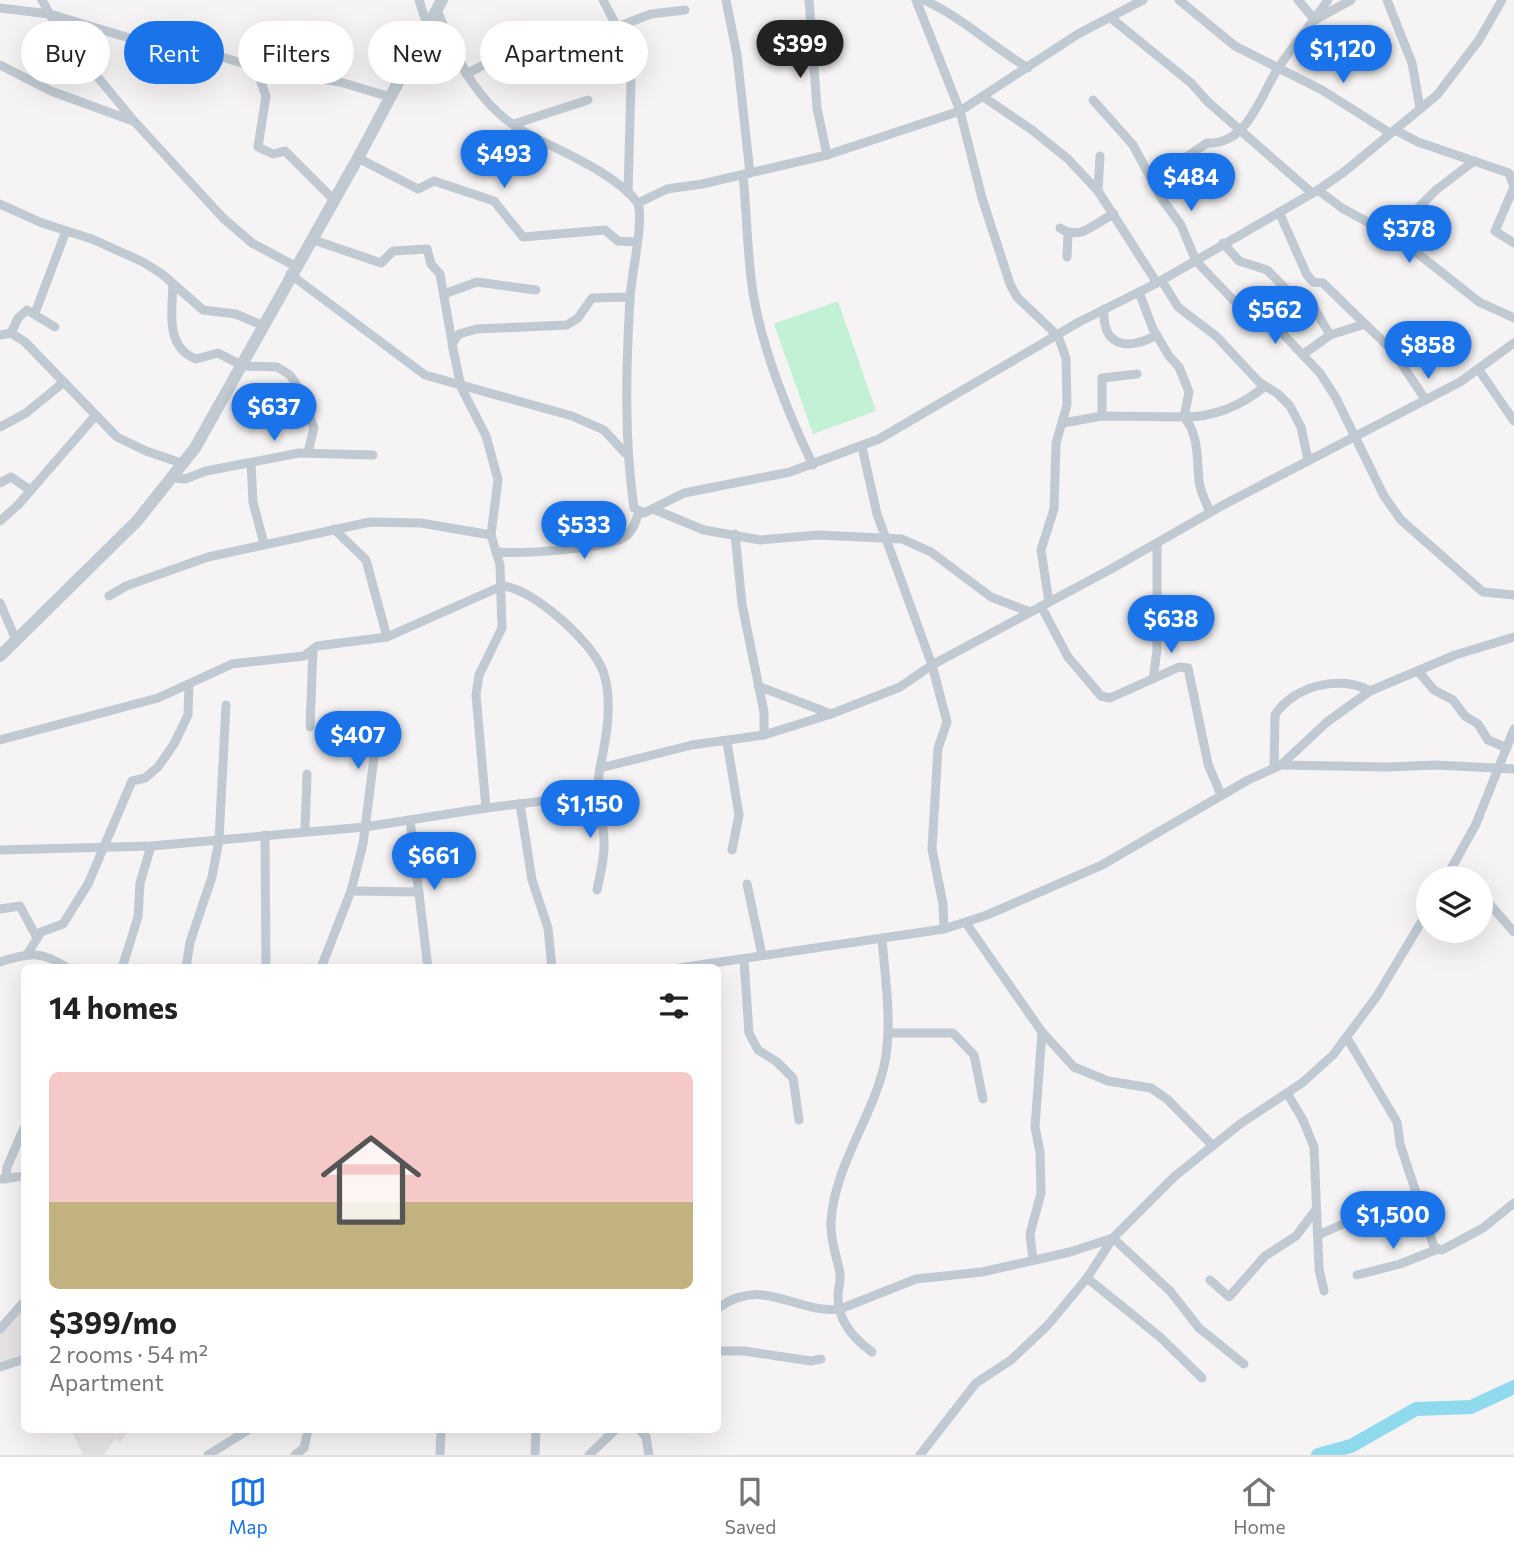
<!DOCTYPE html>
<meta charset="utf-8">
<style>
body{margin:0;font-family:Commissioner,sans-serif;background:#f2f2f2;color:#222;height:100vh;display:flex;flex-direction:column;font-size:26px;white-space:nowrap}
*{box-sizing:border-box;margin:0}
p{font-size:23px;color:#767676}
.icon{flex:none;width:38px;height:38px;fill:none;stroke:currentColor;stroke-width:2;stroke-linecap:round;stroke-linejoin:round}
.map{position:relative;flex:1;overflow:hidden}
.drawer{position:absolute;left:21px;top:964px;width:700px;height:469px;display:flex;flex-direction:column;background:#fff;border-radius:10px;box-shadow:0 7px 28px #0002}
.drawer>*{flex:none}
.top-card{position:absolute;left:21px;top:21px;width:700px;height:63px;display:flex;gap:14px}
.fabs{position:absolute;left:1416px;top:866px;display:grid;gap:14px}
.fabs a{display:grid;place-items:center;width:77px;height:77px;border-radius:50%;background:#fff;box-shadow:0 7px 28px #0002;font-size:35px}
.price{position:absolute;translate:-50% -60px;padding:0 16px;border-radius:24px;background:#1a73e8;color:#fff;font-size:23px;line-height:46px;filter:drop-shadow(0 2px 4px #0008)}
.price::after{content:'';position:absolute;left:50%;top:42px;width:21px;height:16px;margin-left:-10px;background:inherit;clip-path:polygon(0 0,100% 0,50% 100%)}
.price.active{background:#222;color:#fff}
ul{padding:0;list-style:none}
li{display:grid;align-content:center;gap:14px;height:371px;padding:0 28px}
li span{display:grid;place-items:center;height:217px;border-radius:10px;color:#555}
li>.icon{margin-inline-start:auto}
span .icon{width:126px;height:126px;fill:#fffc;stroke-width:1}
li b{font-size:30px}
h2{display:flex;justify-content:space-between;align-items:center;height:84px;padding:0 28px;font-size:30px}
.pill{padding:0 24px;border-radius:32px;background:#fff;box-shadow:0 7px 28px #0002;font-size:24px;line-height:63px}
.pill.active{background:#1a73e8;color:#fff}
.tabs{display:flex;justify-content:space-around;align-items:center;height:98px;border-top:2px solid #e0e0e0;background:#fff;font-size:19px;color:#767676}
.tabs a{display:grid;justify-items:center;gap:4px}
.tabs .active{color:#1a73e8}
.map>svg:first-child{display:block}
.education{fill:#e6e4e5}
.green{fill:#c3f1d5}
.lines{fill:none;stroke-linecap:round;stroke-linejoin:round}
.river{stroke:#90daee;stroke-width:14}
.minor{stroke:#c1cad2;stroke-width:9}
.tertiary{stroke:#c1cad2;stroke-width:12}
</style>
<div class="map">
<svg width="1514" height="1455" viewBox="0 0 1514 1455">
<rect width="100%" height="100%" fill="#f5f3f3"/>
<g class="education">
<polygon points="24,1305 24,1353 0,1362 0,1332"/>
<polygon points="71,1430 129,1430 121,1442 115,1439 104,1455 83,1455"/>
</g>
<polygon class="green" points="838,301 876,411 813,434 774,324"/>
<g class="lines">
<polyline class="river" points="1318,1455 1351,1446 1416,1409 1471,1407 1514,1387"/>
<g class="minor">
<polyline points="42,0 57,28 134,121 223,218 252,243 295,266"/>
<polyline points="419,0 427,25"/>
<polyline points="603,0 617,27 631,82 628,193"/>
<polyline points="726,0 737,55 750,173"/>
<polyline points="809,0 817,108 827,155"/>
<polyline points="916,0 960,111 982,198 1010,284 1017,297 1058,336 1066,358 1067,405 1056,443 1054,509 1041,550 1049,602"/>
<path d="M924,0C960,16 993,47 1028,68"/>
<polyline points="1179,0 1235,46 1322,90 1390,133"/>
<polyline points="1298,0 1315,20 1351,0"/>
<polyline points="1387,0 1412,63 1420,108"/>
<polyline points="0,8 50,14 136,40 225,58 269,71 340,82 390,97"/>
<path d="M437,10C457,61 479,109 530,135C562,152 615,173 638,203C644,224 631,274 630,299C626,368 624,439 634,508L644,513L684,493L790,472L879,439L1079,322L1157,283L1318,190L1344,172L1437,95L1479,40L1502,0"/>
<polyline points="1111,18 1191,83 1208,102 1312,193"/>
<polyline points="617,27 651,14 685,10"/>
<polyline points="0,65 51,91 133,121"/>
<polyline points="255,66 266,96 258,147 273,154 285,151 334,200"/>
<polyline points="466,74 529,42"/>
<polyline points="985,98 1032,130 1068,159 1098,191 1157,283"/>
<polyline points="1093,100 1133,145 1162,199 1181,225 1196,261 1239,306 1282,333 1320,373 1336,398 1384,496 1401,520 1483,592 1514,595"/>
<polyline points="514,124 588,100"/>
<polyline points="1395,130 1418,142 1509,173 1514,187 1495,231 1514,243"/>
<polyline points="358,158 418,189 434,181 494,201 523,237 605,230 618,241 635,242"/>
<path d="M743,175C747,214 747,254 753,293C763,352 787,411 813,465"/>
<path d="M1152,180L1207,143C1247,145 1260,97 1277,70C1292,46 1312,24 1328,0"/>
<polyline points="1318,190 1342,208 1402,241 1479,302 1514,318"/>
<polyline points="1098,191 1100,156"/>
<polyline points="638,203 667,189 702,184 827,155 960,111 1078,34 1143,0"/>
<polyline points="0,204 42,223 92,239 143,262 162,274 203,310 236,314 264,326"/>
<polyline points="1279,212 1307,275 1313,282 1323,283 1365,324"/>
<path d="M1060,228C1081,242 1095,222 1114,214"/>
<polyline points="1391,235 1436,190 1474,161"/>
<polyline points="311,239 381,263 393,251 427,249 431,264 440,274 452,342"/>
<polyline points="1223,243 1239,261 1267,270 1287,290 1314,308 1330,335"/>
<polyline points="1067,257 1068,234"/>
<polyline points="290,274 425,375 572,416 604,430 625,453"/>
<polyline points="1162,281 1178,307 1216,336 1259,382 1278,394 1290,406 1301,427 1308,460"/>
<path d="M173,284C172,311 165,347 196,359L218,353L243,366L277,367L290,375L299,388L314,428L308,452"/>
<path d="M1139,292L1153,329L1169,356L1179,367L1189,392L1184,417C1214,417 1242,405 1264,387"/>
<polyline points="444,294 477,282 536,290"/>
<path d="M1104,309C1102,347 1127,351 1157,335"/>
<polyline points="35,313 66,231"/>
<polyline points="11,333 18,318 27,310 55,327"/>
<polyline points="0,335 11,333 25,342 117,437 146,451 184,464"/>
<polyline points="1305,353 1330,335 1365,324 1393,351 1425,399"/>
<polyline points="1479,370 1514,421"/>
<polyline points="1102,416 1102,378 1137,374"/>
<path d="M1063,423L1102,416L1184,417C1199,434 1197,460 1199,481C1200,491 1206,503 1210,512"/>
<polyline points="0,427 26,413 64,382"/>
<polyline points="862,447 877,514 932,665 947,722 938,748 932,849 943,904 944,929"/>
<polyline points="251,463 253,502 264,544"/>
<polyline points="174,478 185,479 206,471 299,453 373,455"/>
<polyline points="0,483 11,477 30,490"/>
<polyline points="653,509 704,530 760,540 818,535 902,539 931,552 991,597 1030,612"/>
<polyline points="0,521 18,505 96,415"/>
<polyline points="334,529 366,560 387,637"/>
<polyline points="735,534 742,604 764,712 764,735"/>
<path d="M498,552C520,554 610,549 626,536C633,531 636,520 639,512"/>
<polyline points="109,596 126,586 208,557 370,522 421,523 491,535"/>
<polyline points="0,603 16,640"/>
<polyline points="1041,606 1068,657 1101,696 1110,698 1179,667 1188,668 1208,764 1221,795"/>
<polyline points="1418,671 1434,690 1453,700 1465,716 1478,724 1488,740 1507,748"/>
<polyline points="1153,679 1157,650 1157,544"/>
<polyline points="758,686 831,714"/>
<polyline points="310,727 313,649"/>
<path d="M0,740L158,698L232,664L304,656L317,646L387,637L502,586C532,587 596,645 604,674C613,704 606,739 600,768C595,792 604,818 604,842C605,858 600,874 597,890"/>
<polyline points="727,742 739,815 732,850"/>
<polyline points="1281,765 1387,767 1436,765 1514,769"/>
<polyline points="600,768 692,745 764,735 831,714 900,687 932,665 1111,569 1225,504 1460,382 1514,343"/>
<path d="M1274,768L1275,715C1293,686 1341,674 1370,691"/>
<polyline points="520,804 532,880 548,928 552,968"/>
<polyline points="486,808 476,695 479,675 502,628 500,565 491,535 498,480 486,436 461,387 452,344 459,334 477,329 567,325 578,318 592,298 630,297"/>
<polyline points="410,820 428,968"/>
<polyline points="305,831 307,774"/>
<polyline points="265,835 266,968"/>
<polyline points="0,850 151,846 365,827 486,808 600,794"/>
<polyline points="1453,867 1465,878"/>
<polyline points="1446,878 1476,824 1514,729"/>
<polyline points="747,884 762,955"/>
<polyline points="351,891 419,892"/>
<polyline points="1480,893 1514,932"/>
<polyline points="0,909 20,906 37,938"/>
<polyline points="966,923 1042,1032 1035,1127 1040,1152 1041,1193 1030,1234 1033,1260"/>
<polyline points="28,953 41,932 63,924 88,884 132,781 145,778 158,767 174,744 188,715 189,684"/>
<polyline points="744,960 749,1033 758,1050 777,1062 793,1078 799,1120"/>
<path d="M0,962C28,953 42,950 67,968"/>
<polyline points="122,968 138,917 140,883 151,846"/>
<polyline points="186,968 190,942 212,877 219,840 226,705"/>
<polyline points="321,968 351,891 363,844 379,718"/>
<polyline points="679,968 944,929 987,915 1102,865 1248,780 1281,765 1327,722 1370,691 1455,655 1514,637"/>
<polyline points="888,1033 953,1033 974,1055 983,1099"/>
<polyline points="1043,1033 1074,1067 1108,1081 1151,1088 1167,1099 1213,1146"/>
<polyline points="1347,1038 1397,1122 1400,1144 1434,1247 1442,1250 1483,1228 1514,1203"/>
<polyline points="1287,1093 1303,1120 1314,1147 1319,1269 1324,1291"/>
<polyline points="2,1179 24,1176"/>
<polyline points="6,1179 7,1167 24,1128"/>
<polyline points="1318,1235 1366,1214 1421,1204"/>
<polyline points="1357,1275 1400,1264 1438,1249"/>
<polyline points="1087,1278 1160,1337 1202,1378"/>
<polyline points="1210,1280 1229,1297 1265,1256 1296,1236 1315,1211"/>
<path d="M718,1308C764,1275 795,1314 840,1309L916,1279L982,1272L1070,1252L1113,1238L1175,1176L1240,1124L1302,1083L1333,1055L1377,996L1428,911"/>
<polyline points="0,1329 24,1302"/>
<polyline points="718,1351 744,1351 811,1361 821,1359"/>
<path d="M872,1352C854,1339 837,1321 838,1295C838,1288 841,1282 840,1274C837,1256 830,1241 831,1222C834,1167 872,1118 884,1066C893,1025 885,979 882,938"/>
<polyline points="0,1367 24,1359"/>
<polyline points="640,1430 646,1437 649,1455"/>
<polyline points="208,1455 248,1430"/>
<polyline points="295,1455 304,1448 308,1430"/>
<polyline points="440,1455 441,1430"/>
<polyline points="535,1455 536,1430"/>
<polyline points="589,1455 615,1430"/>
<polyline points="920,1455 976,1383 1011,1360 1048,1325 1087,1278 1113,1238 1170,1291 1199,1328 1244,1364"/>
</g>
<polyline class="tertiary" points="0,656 137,521 195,448 358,158 442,0"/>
</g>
</svg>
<div class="fabs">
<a><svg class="icon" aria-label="layers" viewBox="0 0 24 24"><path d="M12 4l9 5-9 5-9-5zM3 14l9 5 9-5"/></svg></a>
</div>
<b class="price active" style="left:800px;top:80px">$399</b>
<b class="price" style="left:1343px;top:85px">$1,120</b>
<b class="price" style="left:504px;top:190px">$493</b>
<b class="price" style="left:1191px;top:213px">$484</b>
<b class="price" style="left:1409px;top:265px">$378</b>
<b class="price" style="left:1275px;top:346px">$562</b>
<b class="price" style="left:1428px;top:381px">$858</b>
<b class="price" style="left:274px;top:443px">$637</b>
<b class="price" style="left:584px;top:561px">$533</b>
<b class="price" style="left:1171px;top:655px">$638</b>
<b class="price" style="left:358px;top:771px">$407</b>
<b class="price" style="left:590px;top:840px">$1,150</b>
<b class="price" style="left:434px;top:892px">$661</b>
<b class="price" style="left:1393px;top:1251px">$1,500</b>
<div class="top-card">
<a class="pill">Buy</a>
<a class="pill active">Rent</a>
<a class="pill">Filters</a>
<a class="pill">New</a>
<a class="pill">Apartment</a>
</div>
<section class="drawer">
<h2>14 homes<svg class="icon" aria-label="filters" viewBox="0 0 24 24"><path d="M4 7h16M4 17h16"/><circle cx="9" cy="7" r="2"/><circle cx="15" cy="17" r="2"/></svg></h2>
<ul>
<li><span style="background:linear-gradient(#f6c9c9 60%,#c2b280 0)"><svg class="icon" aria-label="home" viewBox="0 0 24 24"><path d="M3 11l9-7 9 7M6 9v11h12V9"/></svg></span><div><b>$399/mo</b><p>2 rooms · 54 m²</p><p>Apartment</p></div></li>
</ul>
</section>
</div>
<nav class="tabs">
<a class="active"><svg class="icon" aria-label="map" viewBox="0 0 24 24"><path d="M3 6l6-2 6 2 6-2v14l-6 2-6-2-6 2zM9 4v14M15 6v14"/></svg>Map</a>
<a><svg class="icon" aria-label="saved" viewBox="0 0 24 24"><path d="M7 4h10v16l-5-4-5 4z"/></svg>Saved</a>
<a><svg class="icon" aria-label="home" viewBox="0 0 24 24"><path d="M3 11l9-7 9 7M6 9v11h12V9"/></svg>Home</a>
</nav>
